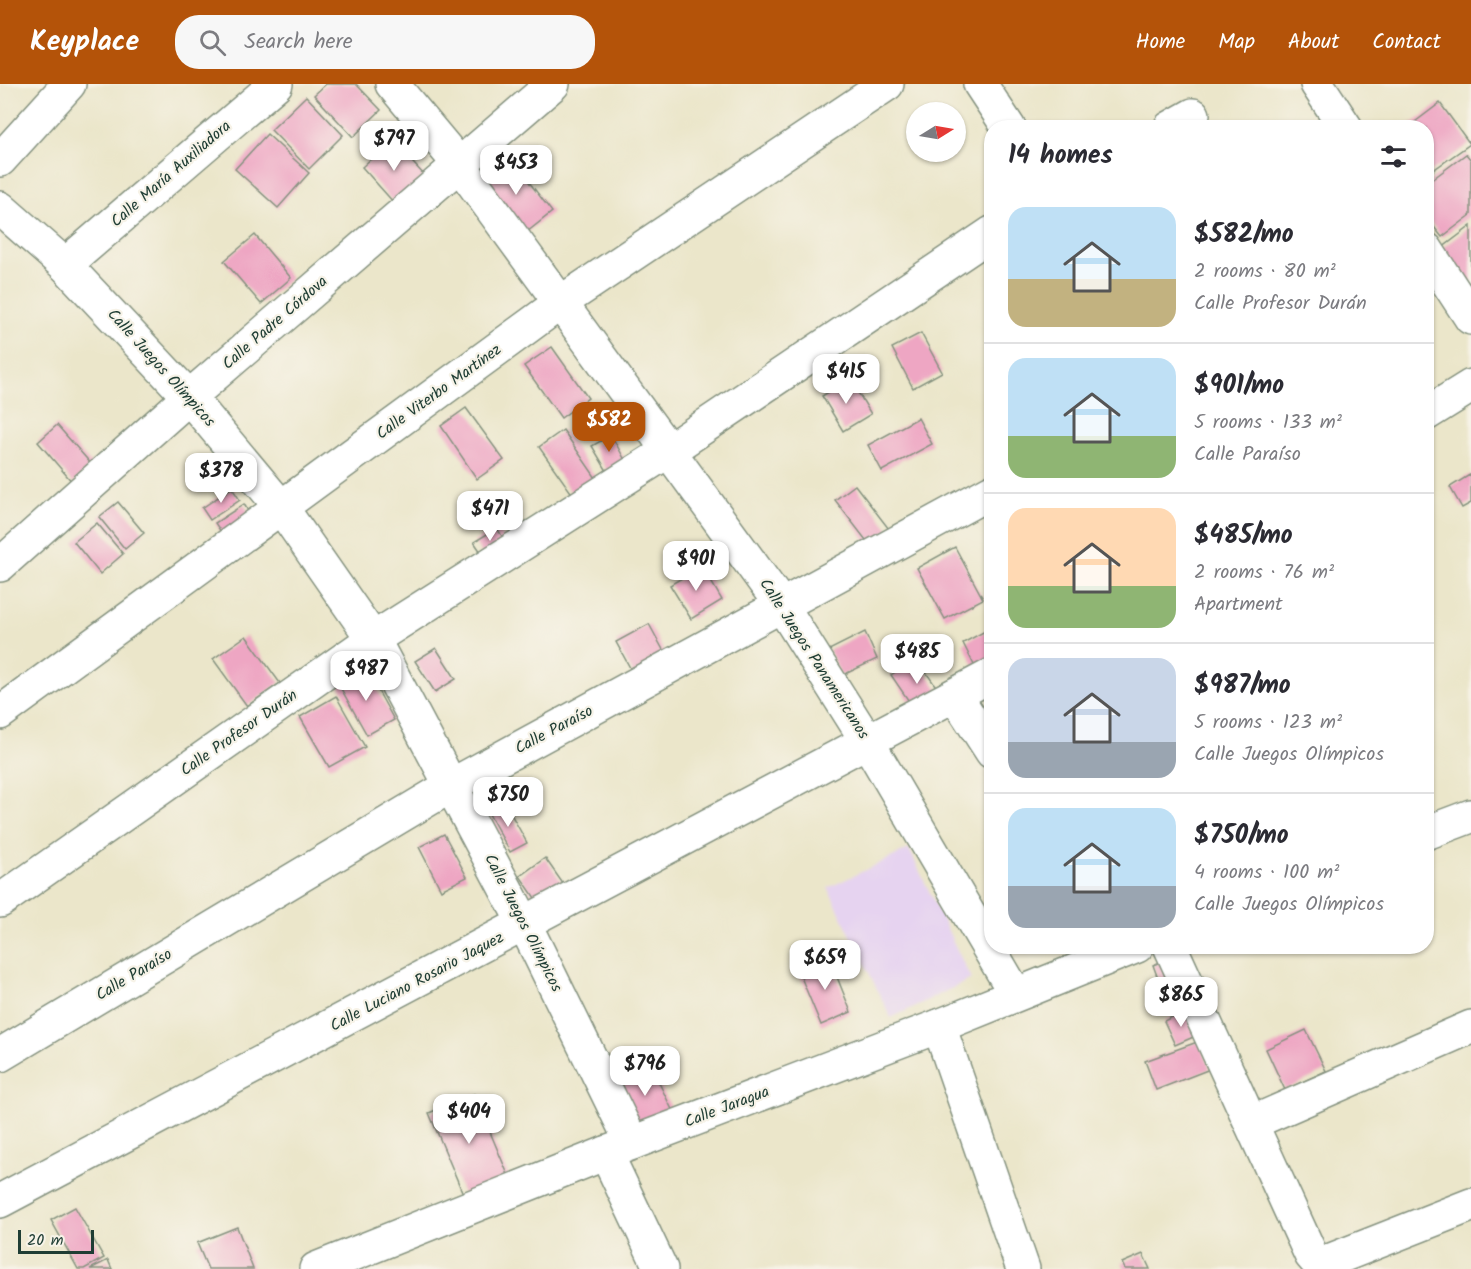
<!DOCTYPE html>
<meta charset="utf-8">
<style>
body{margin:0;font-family:Kalam,sans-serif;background:#f7f7f7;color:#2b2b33;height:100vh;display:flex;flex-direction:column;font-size:22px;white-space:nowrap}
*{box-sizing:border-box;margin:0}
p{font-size:20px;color:#7c7c81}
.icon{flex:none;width:33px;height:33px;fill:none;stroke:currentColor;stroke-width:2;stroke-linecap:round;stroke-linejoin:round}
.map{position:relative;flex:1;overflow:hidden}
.panel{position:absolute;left:984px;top:36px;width:450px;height:834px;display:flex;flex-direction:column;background:#fff;border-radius:24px;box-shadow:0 2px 4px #0004}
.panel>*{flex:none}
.needle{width:39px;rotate:79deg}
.controls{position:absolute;left:906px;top:18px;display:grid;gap:12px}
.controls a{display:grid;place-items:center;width:60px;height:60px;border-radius:50%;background:#fff;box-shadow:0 2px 4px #0004;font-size:30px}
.scale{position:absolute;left:18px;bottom:15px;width:76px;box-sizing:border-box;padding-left:6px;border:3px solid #1f3d34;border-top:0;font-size:16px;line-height:21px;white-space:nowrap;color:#1f3d34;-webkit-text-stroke:4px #f7f3e8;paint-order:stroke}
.price{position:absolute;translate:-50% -51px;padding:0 14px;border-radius:12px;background:#fff;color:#222;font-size:20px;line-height:39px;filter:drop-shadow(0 2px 3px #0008)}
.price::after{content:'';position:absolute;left:50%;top:36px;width:18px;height:14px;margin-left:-9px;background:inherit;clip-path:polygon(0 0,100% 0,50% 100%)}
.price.active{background:#b45309;color:#fff}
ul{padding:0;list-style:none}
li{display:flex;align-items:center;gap:18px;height:150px;padding:0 24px}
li+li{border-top:2px solid #e1e1e2}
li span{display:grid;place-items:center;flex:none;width:168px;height:120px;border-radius:18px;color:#555}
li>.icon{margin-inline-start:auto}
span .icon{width:72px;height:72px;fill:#fffc;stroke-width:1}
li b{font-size:26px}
h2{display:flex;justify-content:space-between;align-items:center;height:72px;padding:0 24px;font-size:26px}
header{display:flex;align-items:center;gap:36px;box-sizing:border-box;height:84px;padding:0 30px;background:#b45309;color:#fff}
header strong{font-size:28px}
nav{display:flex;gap:33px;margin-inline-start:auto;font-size:21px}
.search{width:420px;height:54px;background:#f7f7f7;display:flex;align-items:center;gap:15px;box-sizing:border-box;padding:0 21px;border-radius:24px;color:#7c7c81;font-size:22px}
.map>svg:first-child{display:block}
.built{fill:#e6d3f0}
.building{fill:#eea6c3}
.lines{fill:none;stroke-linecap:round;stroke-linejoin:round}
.minor-casing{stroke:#85927f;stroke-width:36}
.minor{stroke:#fff;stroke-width:33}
.labels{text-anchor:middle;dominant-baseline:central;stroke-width:4.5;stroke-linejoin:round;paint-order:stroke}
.street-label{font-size:16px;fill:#1f3d34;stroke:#f7f3e8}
</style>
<header>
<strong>Keyplace</strong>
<div class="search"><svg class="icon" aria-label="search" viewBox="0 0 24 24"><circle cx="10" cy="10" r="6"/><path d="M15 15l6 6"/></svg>Search here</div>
<nav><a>Home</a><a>Map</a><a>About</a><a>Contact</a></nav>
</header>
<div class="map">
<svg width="1471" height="1185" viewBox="0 0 1471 1185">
<rect width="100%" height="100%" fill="#f7f3e8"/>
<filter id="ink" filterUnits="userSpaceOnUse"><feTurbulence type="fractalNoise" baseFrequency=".0167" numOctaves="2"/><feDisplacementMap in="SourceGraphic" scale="12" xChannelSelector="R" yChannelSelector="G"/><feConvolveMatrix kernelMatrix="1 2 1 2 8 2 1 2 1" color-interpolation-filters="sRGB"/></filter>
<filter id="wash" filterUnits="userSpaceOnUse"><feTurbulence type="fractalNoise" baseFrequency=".008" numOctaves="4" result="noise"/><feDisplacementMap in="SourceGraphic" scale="24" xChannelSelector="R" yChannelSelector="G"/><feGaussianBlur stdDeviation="1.35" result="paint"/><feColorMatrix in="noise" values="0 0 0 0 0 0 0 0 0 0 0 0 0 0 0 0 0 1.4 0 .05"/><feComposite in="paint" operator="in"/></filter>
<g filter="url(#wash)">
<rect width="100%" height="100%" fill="#ebe6ca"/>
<polygon class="built" points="909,765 971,895 891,934 828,804"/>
<g id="blocks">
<g class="building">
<polygon points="326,0 356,0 381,26 353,53 314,11"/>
<polygon points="306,12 343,51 309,85 271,46"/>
<polygon points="1440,19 1470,60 1426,91 1426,44 1407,44"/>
<polygon points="267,50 309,89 278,124 235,85"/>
<polygon points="392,56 425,92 395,120 362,83"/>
<polygon points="1466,70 1471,76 1471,131 1442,153 1426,133 1426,100"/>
<polygon points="510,73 552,128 522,152 480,96"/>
<polygon points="1471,142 1471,198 1468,200 1442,164"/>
<polygon points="255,151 291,194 261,220 224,177"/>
<polygon points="921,249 942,288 913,304 892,264"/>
<polygon points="552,263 588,314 561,334 524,282"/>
<polygon points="850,295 871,330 843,347 822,312"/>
<polygon points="466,324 504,376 477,395 441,342"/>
<polygon points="918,334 932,360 882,387 868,361"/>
<polygon points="57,341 93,382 73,399 38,358"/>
<polygon points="563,346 598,397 575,414 539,363"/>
<polygon points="611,351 625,376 607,387 592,362"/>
<polygon points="1471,390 1471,419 1462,424 1450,403"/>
<polygon points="855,401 889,445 869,460 835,416"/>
<polygon points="232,404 240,416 210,436 202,424"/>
<polygon points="118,418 144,449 125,465 99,433"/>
<polygon points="244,420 251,432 223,451 215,439"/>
<polygon points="97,439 123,470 100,490 74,458"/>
<polygon points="497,444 505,457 483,471 474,458"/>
<polygon points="955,463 983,515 945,535 917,484"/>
<polygon points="702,482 722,516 691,535 670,501"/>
<polygon points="649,540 668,575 635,593 616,558"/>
<polygon points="987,546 992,554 992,574 975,583 963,559"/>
<polygon points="865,548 877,575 841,592 829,566"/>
<polygon points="246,552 280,599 247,622 213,575"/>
<polygon points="436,564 456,595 435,608 415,577"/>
<polygon points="916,574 942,611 917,629 891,591"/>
<polygon points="366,585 394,636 367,651 339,601"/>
<polygon points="336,612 365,663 329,683 300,633"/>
<polygon points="506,721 527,759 510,768 489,730"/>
<polygon points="444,750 467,793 441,806 419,763"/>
<polygon points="545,774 564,801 539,820 520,792"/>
<polygon points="829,873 851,928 821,941 798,886"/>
<polygon points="1168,875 1181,908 1165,914 1153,881"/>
<polygon points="1186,926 1198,951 1175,961 1164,937"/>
<polygon points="1306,946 1326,987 1285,1006 1266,965"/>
<polygon points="1200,957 1210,985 1156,1006 1145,977"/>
<polygon points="649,978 675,1032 641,1048 616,994"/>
<polygon points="474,1010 509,1093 464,1112 429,1029"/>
<polygon points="75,1123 104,1174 84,1185 78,1185 51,1136"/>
<polygon points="237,1143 253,1185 208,1185 197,1159"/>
<polygon points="1143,1170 1150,1185 1125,1185 1122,1179"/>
<polygon points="108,1176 112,1185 90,1185"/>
</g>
</g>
</g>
<g filter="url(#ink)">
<use href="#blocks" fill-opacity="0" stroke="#85927f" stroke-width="1.5"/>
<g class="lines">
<g class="minor-casing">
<g id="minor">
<polyline points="392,0 459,80 782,522 867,657 1015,909"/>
<polyline points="980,0 1009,44"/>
<polyline points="1317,0 1346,44"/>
<polyline points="1170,44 1193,31"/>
<polyline points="0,76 69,0"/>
<polyline points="0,124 65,181 189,313 281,423 373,555 525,841 632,1059"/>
<polyline points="1426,165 1471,234"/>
<polyline points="65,181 276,0"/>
<polyline points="1426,330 1471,302"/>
<polyline points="0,481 189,313 553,0"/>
<polyline points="955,611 992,668"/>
<polyline points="0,629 560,219 887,0"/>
<polyline points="1426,749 1471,732"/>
<polyline points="0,817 373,555 668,367 992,149"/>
<polyline points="1170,862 1311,1171 1317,1178 1326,1178 1471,1121"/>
<polyline points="939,942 1023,1185"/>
<polyline points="0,971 452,701 992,407"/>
<polyline points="1251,1039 1471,943"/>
<polyline points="606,1069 661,1185"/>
<polyline points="0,1117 992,591"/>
<polyline points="316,1185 606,1069 939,942 1137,862"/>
</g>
</g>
<use href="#minor" class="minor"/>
</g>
</g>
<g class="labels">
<g class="street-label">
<text transform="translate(171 90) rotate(-41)">Calle María Auxiliadora</text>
<text transform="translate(275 239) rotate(-41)">Calle Padre Córdova</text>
<text transform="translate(161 284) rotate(48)">Calle Juegos Olímpicos</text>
<text transform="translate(439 308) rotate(-36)">Calle Viterbo Martínez</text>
<text transform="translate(814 575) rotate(57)">Calle Juegos Panamericanos</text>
<text transform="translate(554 646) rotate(-28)">Calle Paraíso</text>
<text transform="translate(239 649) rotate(-35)">Calle Profesor Durán</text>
<text transform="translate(523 839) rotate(63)">Calle Juegos Olímpicos</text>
<text transform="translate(134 891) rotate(-31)">Calle Paraíso</text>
<text transform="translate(417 898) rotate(-28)">Calle Luciano Rosario Jaquez</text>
<text transform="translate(727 1023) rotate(-21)">Calle Jaragua</text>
</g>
</g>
</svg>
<div class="controls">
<a><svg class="needle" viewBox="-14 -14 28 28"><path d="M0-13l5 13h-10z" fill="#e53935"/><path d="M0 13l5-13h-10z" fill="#7c7c81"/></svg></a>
</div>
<div class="scale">20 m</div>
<b class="price" style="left:394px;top:88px">$797</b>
<b class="price" style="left:516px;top:112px">$453</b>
<b class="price" style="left:846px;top:321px">$415</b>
<b class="price active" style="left:609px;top:369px">$582</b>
<b class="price" style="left:221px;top:420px">$378</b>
<b class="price" style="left:490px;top:458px">$471</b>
<b class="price" style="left:696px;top:508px">$901</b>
<b class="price" style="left:917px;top:601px">$485</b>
<b class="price" style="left:366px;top:618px">$987</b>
<b class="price" style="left:508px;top:744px">$750</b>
<b class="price" style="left:825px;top:907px">$659</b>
<b class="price" style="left:1181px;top:944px">$865</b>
<b class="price" style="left:645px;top:1013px">$796</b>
<b class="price" style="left:469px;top:1061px">$404</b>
<section class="panel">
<h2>14 homes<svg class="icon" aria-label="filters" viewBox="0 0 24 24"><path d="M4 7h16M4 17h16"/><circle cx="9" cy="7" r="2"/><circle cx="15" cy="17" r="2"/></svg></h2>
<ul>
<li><span style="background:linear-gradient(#bfe0f5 60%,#c2b280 0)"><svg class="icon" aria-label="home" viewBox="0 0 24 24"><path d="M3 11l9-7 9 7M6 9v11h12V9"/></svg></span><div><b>$582/mo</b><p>2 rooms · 80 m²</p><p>Calle Profesor Durán</p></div></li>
<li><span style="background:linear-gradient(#bfe0f5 65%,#8fb573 0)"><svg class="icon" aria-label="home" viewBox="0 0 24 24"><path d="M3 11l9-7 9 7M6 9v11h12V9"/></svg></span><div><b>$901/mo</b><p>5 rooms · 133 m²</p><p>Calle Paraíso</p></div></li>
<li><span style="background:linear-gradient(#ffd9b3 65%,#8fb573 0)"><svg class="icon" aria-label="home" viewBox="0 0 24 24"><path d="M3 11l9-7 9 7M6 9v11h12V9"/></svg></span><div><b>$485/mo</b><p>2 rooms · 76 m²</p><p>Apartment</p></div></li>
<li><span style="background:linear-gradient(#c9d6e8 70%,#9aa5b1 0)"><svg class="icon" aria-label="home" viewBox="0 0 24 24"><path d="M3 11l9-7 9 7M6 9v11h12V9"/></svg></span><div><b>$987/mo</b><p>5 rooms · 123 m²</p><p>Calle Juegos Olímpicos</p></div></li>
<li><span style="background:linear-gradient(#bfe0f5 65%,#9aa5b1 0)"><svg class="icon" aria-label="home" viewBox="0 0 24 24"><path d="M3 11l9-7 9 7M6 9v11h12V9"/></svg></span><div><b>$750/mo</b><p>4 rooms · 100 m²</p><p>Calle Juegos Olímpicos</p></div></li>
</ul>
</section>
</div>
